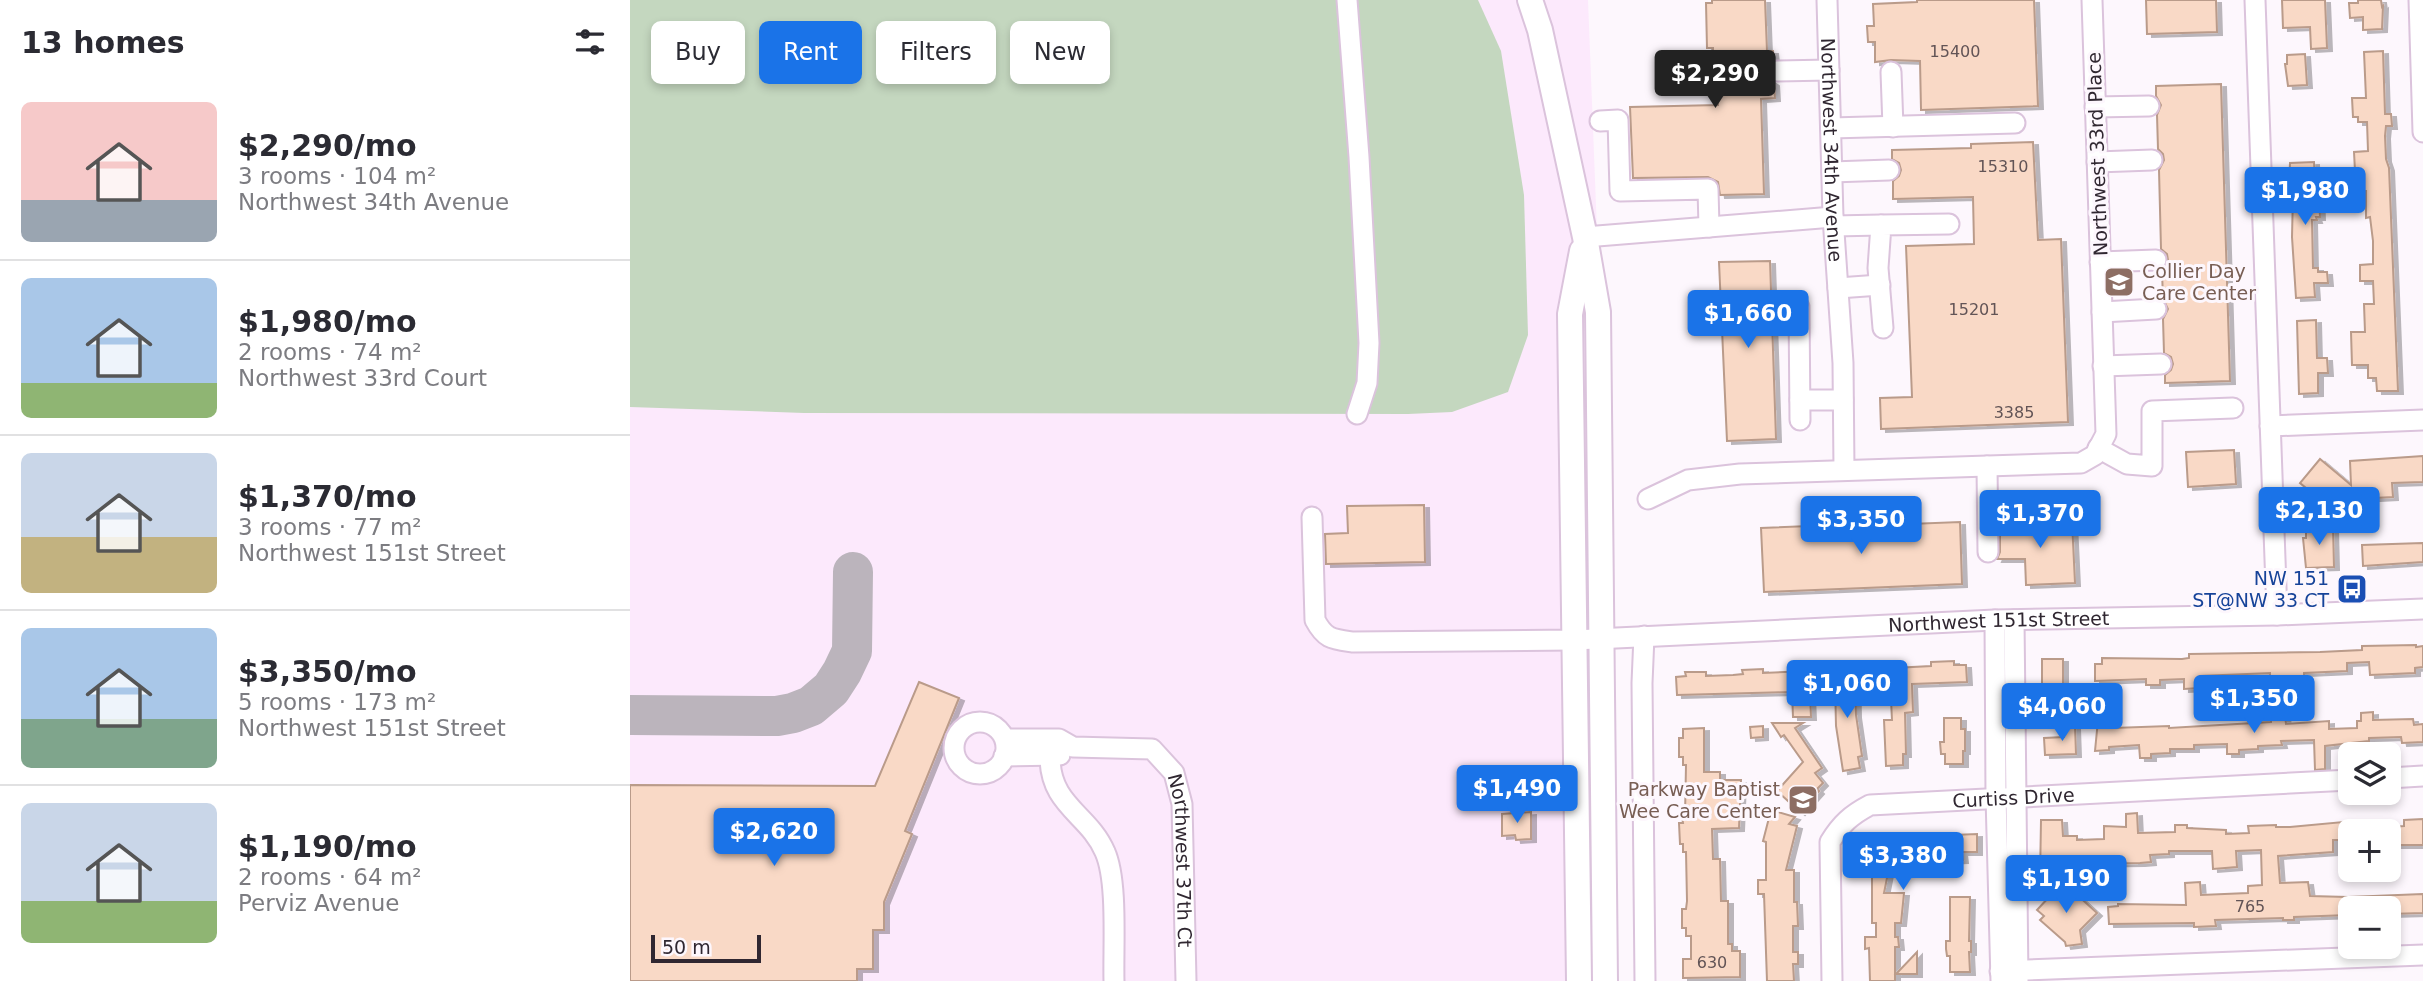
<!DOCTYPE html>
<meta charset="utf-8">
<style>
body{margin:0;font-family:"DejaVu Sans",sans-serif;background:#f2f2f3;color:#2b2b33;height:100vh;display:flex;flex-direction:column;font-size:26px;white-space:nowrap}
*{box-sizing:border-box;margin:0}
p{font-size:23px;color:#7c7c81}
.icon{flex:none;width:38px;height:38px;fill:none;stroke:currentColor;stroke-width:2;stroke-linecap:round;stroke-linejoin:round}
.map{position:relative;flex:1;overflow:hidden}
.sheet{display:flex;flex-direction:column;background:#fff;width:630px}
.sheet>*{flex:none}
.top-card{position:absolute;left:21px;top:21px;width:665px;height:63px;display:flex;gap:14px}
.tools{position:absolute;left:1708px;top:742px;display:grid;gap:14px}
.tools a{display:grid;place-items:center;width:63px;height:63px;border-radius:10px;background:#fff;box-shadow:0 4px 10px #0003;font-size:35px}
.scale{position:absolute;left:21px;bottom:18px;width:110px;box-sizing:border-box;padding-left:7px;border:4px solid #302731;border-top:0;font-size:19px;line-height:24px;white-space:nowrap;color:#302731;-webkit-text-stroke:5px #fdf7fd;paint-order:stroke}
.price{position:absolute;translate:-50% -60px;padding:0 16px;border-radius:7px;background:#1a73e8;color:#fff;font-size:23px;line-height:46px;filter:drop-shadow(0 2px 4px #0008)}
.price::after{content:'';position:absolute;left:50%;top:42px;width:21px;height:16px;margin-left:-10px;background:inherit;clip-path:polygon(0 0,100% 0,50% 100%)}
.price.selected{background:#222;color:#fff}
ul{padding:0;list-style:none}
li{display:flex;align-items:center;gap:21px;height:175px;padding:0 21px}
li+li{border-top:2px solid #e1e1e2}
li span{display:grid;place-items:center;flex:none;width:196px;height:140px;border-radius:10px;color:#555}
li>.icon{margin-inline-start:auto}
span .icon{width:84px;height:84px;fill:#fffc;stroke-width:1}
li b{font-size:30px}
h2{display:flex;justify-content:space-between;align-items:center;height:84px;padding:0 21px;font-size:30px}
.chip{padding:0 24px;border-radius:10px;background:#fff;box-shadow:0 4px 10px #0003;font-size:24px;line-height:63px}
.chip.selected{background:#1a73e8;color:#fff}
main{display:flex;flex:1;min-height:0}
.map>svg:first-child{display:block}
.built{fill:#fce9fc}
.green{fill:#c4d7bf}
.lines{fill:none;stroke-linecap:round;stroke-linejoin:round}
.taxiway{stroke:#bbb4bc;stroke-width:40}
.building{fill:#f9d9c6;stroke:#ba9b8a;stroke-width:2;filter:url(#shadow)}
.minor-casing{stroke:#dbc3dc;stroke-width:23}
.major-casing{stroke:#dbc3dc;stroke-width:28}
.minor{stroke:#fff;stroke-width:19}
.major{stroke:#fff;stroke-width:24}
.labels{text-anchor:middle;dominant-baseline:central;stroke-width:6;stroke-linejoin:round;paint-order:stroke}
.number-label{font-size:16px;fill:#625456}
.street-label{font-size:19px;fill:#302731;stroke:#fdf7fd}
.education-label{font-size:19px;fill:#785e54;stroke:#fdf7fd;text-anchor:start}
.transit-label{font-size:19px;fill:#164399;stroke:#fdf7fd;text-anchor:end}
</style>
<main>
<section class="sheet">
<h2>13 homes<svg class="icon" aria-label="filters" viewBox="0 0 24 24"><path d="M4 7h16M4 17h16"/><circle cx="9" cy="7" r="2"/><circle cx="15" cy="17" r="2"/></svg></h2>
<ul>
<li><span style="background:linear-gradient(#f6c9c9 70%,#9aa5b1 0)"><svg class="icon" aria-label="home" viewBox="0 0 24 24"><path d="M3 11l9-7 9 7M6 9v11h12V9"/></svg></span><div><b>$2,290/mo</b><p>3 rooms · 104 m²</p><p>Northwest 34th Avenue</p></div></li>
<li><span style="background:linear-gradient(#a9c7e8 75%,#8fb573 0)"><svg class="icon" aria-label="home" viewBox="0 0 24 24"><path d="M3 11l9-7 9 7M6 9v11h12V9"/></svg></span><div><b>$1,980/mo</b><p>2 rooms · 74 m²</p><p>Northwest 33rd Court</p></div></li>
<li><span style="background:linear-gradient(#c9d6e8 60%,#c2b280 0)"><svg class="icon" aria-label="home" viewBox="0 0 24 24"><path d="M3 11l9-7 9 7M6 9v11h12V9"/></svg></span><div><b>$1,370/mo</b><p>3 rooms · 77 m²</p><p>Northwest 151st Street</p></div></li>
<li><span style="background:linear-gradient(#a9c7e8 65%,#7fa58c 0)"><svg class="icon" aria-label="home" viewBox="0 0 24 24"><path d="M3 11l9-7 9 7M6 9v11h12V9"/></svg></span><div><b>$3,350/mo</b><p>5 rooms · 173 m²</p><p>Northwest 151st Street</p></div></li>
<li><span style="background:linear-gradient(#c9d6e8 70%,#8fb573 0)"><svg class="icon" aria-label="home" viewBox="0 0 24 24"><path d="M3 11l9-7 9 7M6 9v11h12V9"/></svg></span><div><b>$1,190/mo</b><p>2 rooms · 64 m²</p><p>Perviz Avenue</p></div></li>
</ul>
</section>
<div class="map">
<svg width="1793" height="981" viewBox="0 0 1793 981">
<defs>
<filter id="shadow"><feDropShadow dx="5" dy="3" stdDeviation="0" flood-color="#0004"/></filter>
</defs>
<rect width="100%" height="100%" fill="#fdf7fd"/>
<polygon class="built" points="0,0 958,0 984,667 986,981 0,981"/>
<polygon class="green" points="0,0 848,0 871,51 894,195 898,335 878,392 822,412 778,414 174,413 0,407"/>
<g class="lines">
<polyline class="taxiway" points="0,715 147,716 163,713 181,706 201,689 212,672 222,651 223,572"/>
</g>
<g class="building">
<polygon points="1082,0 1135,0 1137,51 1143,51 1144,60 1137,65 1135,72 1137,78 1144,83 1145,98 1131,99 1134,194 1090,195 1088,182 1078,177 1003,178 1000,107 1088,105 1088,76 1083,76 1083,48 1077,48 1076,3 1082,3"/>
<polygon points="1287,0 1404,0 1408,106 1291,110 1290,61 1261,60 1245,62 1245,42 1238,42 1237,26 1244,26 1243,4 1287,2"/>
<polygon points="1516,0 1586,0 1587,32 1517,34"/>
<polygon points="1652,0 1695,0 1697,48 1681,49 1680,27 1653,28"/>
<polygon points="1728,0 1751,0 1752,7 1753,6 1752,29 1733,30 1733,17 1720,18 1719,3 1728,3"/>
<polygon points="1753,51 1755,114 1761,114 1762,126 1756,126 1755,136 1756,159 1759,168 1768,391 1747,391 1746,378 1738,378 1738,365 1722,365 1721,332 1735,332 1734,304 1744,304 1743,281 1730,281 1730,265 1743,264 1743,241 1740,217 1736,218 1736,191 1731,191 1730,171 1725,171 1724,152 1738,151 1737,122 1728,122 1728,117 1723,117 1722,98 1736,98 1734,52"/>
<polygon points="1675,54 1677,85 1658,86 1655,64 1657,64 1657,55"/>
<polygon points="1591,84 1600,381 1535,383 1535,375 1541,370 1543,364 1541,357 1534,353 1533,319 1538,309 1533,299 1532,271 1538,260 1537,254 1531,249 1529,170 1534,160 1533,154 1528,149 1527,115 1531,105 1526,96 1526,86"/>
<polygon points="1403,142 1408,240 1431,239 1438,422 1251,429 1250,398 1282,397 1276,246 1344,244 1343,197 1263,199 1263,181 1269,176 1271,170 1269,163 1262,159 1262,150 1341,148 1341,144"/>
<polygon points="1684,162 1685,182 1691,181 1692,193 1689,193 1690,217 1686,217 1687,220 1682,220 1683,268 1688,268 1688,272 1697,272 1698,283 1684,283 1685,297 1666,298 1662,237 1663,194 1657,194 1657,184 1659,183 1660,163"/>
<polygon points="1140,261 1146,439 1097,441 1089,262"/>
<polygon points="1686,320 1687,358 1697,358 1698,373 1688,373 1688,393 1669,394 1667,321"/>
<polygon points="1604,450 1606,484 1558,487 1556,452"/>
<polygon points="1793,456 1793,482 1762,483 1763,497 1726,499 1726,510 1698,510 1698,506 1670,483 1690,459 1721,485 1720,461"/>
<polygon points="794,505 795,562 696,564 695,534 718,533 717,506"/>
<polygon points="1370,520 1387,520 1387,524 1442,521 1445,583 1396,585 1395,559 1367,559 1370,552"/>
<polygon points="1280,522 1280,524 1330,522 1332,584 1134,592 1131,528"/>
<polygon points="1676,527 1703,527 1704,567 1676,568 1673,538 1676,538"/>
<polygon points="1793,543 1793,562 1733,566 1732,545"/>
<polygon points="1786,645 1786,647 1793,646 1793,667 1785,668 1785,673 1740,675 1739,662 1717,663 1717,671 1674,673 1674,681 1640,682 1640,673 1570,676 1570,688 1554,689 1554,679 1530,680 1530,685 1516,685 1516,679 1465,681 1465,664 1472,664 1472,658 1552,659 1559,658 1559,654 1690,652 1732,650 1732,646"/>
<rect x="1412" y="659" width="21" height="29"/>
<polygon points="1324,661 1324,665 1336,665 1337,682 1282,684 1283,712 1275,713 1276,754 1273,754 1273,765 1256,766 1254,720 1262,720 1260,679 1264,679 1264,668 1301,666 1301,662"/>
<polygon points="1133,669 1133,673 1179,671 1181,717 1163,717 1162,692 1047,695 1046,677 1056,676 1055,672 1076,672 1076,676 1103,675 1113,674 1112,670"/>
<polygon points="1225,669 1226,715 1232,756 1228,757 1230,768 1213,771 1206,726 1205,681 1209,681 1208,670"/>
<polygon points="289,682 329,698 275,831 282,834 254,902 254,930 243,930 243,969 227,969 227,981 0,981 0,785 245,786"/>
<polygon points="1743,712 1743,720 1783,719 1784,725 1793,724 1793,742 1772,743 1771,737 1739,738 1739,741 1695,746 1695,769 1685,770 1684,740 1651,741 1652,745 1628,746 1628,749 1609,750 1609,754 1597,754 1597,744 1564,745 1564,749 1540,749 1540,753 1521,754 1521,758 1510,758 1509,745 1479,747 1479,750 1465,751 1468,720 1483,720 1483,728 1539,726 1539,728 1641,722 1641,715 1655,715 1656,724 1699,721 1699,729 1727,728 1727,721 1731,721 1731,713"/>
<polygon points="1314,718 1331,718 1331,729 1335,729 1335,751 1333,751 1333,764 1315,764 1315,754 1311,754 1310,742 1314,742"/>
<polygon points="1142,723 1173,723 1165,728 1192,768 1185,773 1193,783 1187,789 1189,791 1170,812 1147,791 1173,762 1154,735 1151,737"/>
<polygon points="1133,726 1133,737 1121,738 1120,727"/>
<polygon points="1445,726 1446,754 1415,755 1414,738 1434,737 1434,727"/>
<polygon points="1074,728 1074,772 1090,772 1090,780 1111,780 1109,828 1082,829 1083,859 1090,859 1091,901 1098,901 1098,944 1102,944 1102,951 1110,951 1110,977 1053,978 1053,959 1061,959 1061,936 1056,936 1056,928 1052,928 1052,909 1056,909 1057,901 1056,852 1053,852 1053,844 1050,844 1049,823 1053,823 1052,816 1055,816 1056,765 1053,765 1053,757 1049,757 1049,738 1053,738 1053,729"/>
<polygon points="1141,810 1165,817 1159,824 1167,826 1156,870 1164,870 1164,902 1167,902 1168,926 1163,926 1163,952 1168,952 1168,964 1163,964 1164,981 1137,981 1134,894 1128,894 1128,880 1136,880 1136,842 1133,841"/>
<polygon points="901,812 901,839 886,840 885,835 872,836 872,814"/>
<polygon points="1507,813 1508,833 1545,832 1545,825 1557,825 1557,828 1596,830 1596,834 1619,833 1618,826 1646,825 1646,827 1660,827 1713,822 1713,840 1703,840 1703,852 1648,856 1650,883 1678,882 1680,896 1718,897 1793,894 1793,913 1759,914 1759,908 1719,908 1719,915 1664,917 1664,920 1653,920 1653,918 1585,920 1586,926 1564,927 1564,923 1479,924 1478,907 1488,906 1488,904 1556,905 1555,883 1570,882 1571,895 1618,893 1618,886 1632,885 1631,850 1606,851 1607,867 1583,869 1582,851 1539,851 1539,854 1520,855 1521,862 1510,863 1433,864 1433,879 1410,879 1411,820 1432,820 1433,836 1447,836 1447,840 1474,839 1474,826 1496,827 1496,814"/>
<polygon points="1793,819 1793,845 1759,845 1759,827 1774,826 1774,820"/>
<polygon points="1347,834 1347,852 1332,852 1333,860 1260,863 1254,893 1274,893 1271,923 1265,923 1265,937 1268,937 1269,947 1265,947 1265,981 1240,981 1239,948 1235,949 1235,937 1246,937 1246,923 1242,923 1242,876 1238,875 1243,848 1246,848 1246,845 1272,849 1272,837"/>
<polygon points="1433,882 1467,913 1450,930 1452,944 1436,946 1435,942 1410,920 1414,916 1407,910"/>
<polygon points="1320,897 1340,897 1339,941 1341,941 1341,952 1339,952 1340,972 1320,972 1320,956 1317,956 1316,949 1316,941 1320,941"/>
<polygon points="1287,952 1287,974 1266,974"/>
</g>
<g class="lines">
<g class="minor-casing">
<g id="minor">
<polyline points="717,0 729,157 739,343 737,383 727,414"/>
<path id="s1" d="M1197,0L1203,217L1213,363L1214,470"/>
<polyline points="1625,0 1647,615"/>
<polyline points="1789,0 1793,132"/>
<polyline points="1147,71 1199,70"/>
<polyline points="1261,72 1263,127"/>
<polyline points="1465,107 1519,106"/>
<polyline points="970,121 988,120 990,191 1078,189 1079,227"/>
<polyline points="1201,128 1385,123"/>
<polyline points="1467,162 1522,160"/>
<polyline points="1202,172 1259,170"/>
<polyline points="1204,226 1251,225"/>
<polyline points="955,237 1203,217"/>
<polyline points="1470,262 1526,260"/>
<polyline points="1208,288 1250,285"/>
<polyline points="1169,307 1170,420"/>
<polyline points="1472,312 1526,309"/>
<polyline points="1253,328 1248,268 1251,225 1319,224"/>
<polyline points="1473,366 1531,364"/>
<polyline points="1170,400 1213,400"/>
<polyline points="1640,426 1793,420"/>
<polyline points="1468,448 1497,464 1522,466 1522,411 1603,408"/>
<polyline points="1357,466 1358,552"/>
<polyline points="1018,499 1058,480 1110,474 1451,463 1465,455 1476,434 1462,0"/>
<path id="s2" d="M682,517L685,620C695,639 702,639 723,642L944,640L1365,620L1647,615L1793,609"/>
<polyline points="1365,620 1366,797 1371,981"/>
<polyline points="1384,620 1388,981"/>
<polyline points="1014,636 1012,683 1015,981"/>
<circle cx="350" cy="748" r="26"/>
<path id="s3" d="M375,739H429L443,747L522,749L544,773L552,804L556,981"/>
<polyline points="374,756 430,755"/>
<path d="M420,757C420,806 459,814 475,852C488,881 483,948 484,981"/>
<polyline points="1759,778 1793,776"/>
<polyline points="1370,971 1793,955"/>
<path id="s4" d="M1202,981L1200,842C1211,824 1221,815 1240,805L1720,780"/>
</g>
</g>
<g class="major-casing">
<g id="major">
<polyline points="900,0 910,30 955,237 968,312 975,981"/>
<polyline points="949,981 940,314 952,251"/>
</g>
</g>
<use href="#minor" class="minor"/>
<use href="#major" class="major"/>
</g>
<defs>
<g id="school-square" transform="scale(1.575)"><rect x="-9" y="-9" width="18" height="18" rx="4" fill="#8d6e63" stroke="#fdf7fd"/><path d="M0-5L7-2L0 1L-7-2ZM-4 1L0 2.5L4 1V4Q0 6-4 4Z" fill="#fff"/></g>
<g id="bus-square" transform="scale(1.575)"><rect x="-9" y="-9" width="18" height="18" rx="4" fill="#1a4fb4" stroke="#fdf7fd"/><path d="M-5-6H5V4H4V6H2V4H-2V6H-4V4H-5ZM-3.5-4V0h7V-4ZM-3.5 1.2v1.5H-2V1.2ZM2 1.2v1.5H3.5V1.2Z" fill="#fff"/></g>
</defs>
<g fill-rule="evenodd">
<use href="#school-square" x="1489" y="282"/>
<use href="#bus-square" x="1722" y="589"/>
<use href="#school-square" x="1173" y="800"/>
</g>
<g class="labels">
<g class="number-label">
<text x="1325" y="51">15400</text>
<text x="1373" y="166">15310</text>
<text x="1344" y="309">15201</text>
<text x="1384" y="412">3385</text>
<text x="1620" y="906">765</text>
<text x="1082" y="962">630</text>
</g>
<g class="street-label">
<text stroke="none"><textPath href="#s1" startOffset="150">Northwest 34th Avenue</textPath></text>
<text transform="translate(1467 154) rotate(-92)">Northwest 33rd Place</text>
<text stroke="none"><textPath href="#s2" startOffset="796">Northwest 151st Street</textPath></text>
<text stroke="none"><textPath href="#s4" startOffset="338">Curtiss Drive</textPath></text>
<text stroke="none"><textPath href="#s3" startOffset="270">Northwest 37th Ct</textPath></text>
</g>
<g class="education-label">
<text x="1512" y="271">Collier Day<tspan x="1512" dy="22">Care Center</tspan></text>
<text x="1150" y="789" text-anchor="end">Parkway Baptist<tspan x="1150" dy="22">Wee Care Center</tspan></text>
</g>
<g class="transit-label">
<text x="1699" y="578">NW 151<tspan x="1699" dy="22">ST@NW 33 CT</tspan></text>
</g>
</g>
</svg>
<div class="tools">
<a><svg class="icon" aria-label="layers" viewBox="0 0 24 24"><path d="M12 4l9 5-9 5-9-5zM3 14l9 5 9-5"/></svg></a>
<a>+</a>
<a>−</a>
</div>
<div class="scale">50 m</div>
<b class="price selected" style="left:1085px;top:110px">$2,290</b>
<b class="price" style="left:1675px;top:227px">$1,980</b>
<b class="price" style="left:1118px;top:350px">$1,660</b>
<b class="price" style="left:1689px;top:547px">$2,130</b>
<b class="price" style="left:1410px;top:550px">$1,370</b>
<b class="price" style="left:1231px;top:556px">$3,350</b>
<b class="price" style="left:1217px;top:720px">$1,060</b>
<b class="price" style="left:1624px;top:735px">$1,350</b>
<b class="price" style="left:1432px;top:743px">$4,060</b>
<b class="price" style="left:887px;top:825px">$1,490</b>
<b class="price" style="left:144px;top:868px">$2,620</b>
<b class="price" style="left:1273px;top:892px">$3,380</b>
<b class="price" style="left:1436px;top:915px">$1,190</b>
<div class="top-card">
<a class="chip">Buy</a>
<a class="chip selected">Rent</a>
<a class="chip">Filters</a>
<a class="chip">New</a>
</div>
</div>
</main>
